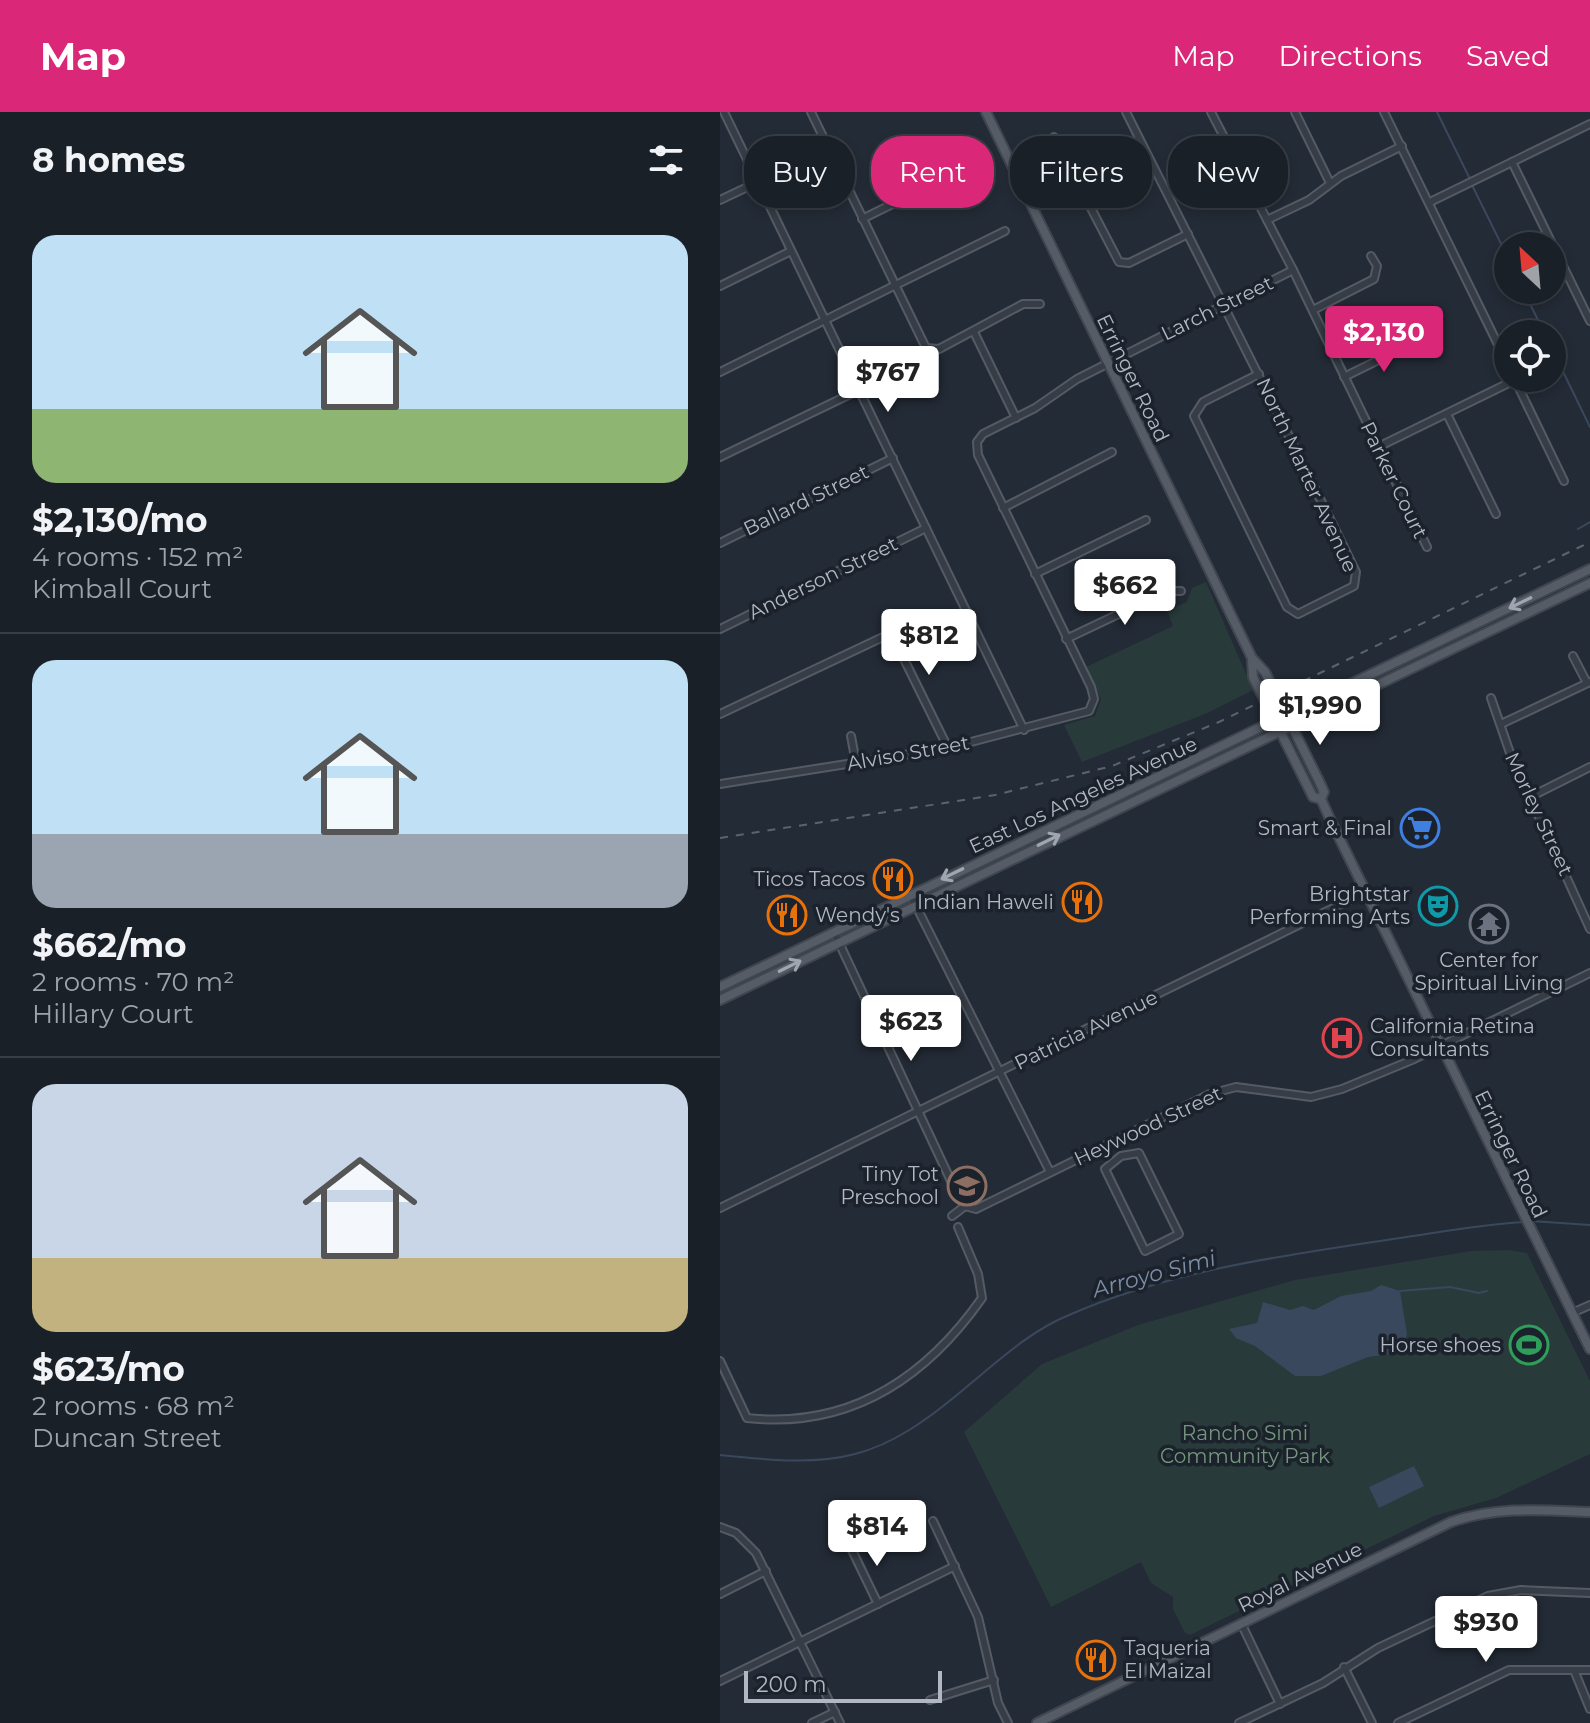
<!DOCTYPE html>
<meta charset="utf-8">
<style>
body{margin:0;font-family:Montserrat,sans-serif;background:#232830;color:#f1f3f6;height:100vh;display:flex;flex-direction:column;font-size:30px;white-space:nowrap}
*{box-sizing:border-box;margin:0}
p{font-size:26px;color:#9fa3a8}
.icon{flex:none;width:44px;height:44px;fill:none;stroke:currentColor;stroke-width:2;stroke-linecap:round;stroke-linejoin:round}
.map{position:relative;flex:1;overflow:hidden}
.sheet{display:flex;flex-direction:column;background:#1a2028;width:720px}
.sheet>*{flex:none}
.hud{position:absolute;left:24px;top:24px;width:726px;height:72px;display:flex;gap:16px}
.needle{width:52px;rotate:334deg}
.controls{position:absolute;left:774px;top:120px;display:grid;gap:16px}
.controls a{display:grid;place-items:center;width:72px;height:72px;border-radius:50%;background:#1a2028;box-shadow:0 4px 12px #0003,0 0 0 2px #383e45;font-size:40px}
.scale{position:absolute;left:24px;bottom:20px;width:198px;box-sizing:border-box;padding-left:8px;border:4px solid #b1b8c3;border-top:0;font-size:22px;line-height:28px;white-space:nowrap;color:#b1b8c3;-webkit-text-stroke:6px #1c222b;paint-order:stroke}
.price{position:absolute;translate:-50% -68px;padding:0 18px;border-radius:8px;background:#fff;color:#222;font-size:26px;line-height:52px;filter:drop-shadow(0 2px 4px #0008)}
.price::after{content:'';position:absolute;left:50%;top:48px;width:24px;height:18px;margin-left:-12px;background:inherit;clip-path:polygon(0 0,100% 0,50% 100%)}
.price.on{background:#db2777;color:#fff}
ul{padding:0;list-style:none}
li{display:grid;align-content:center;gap:16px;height:424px;padding:0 32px}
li+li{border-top:2px solid #383e45}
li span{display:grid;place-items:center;height:248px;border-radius:24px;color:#555}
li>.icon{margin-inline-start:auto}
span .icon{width:144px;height:144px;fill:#fffc;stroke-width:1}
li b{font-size:34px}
h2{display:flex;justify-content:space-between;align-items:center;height:96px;padding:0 32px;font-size:34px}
.tag{padding:0 28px;border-radius:32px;background:#1a2028;box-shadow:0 4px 12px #0003,0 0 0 2px #383e45;font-size:28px;line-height:72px}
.tag.on{background:#db2777;color:#fff}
header{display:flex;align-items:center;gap:48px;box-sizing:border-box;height:112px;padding:0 40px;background:#db2777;color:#fff}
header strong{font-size:38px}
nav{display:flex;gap:44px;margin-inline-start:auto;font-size:28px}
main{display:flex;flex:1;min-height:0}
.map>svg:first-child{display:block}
.green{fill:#293a3b}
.water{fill:#3a485d}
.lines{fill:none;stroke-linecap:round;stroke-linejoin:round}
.stream{stroke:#3a485d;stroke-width:2}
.minor-casing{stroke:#545b64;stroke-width:10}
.major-casing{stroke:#404650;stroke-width:12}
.minor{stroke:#373d46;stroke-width:6}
.major{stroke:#555c66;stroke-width:8}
.rail{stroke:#5b636f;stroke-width:2;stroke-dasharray:8 8;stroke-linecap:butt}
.oneway{stroke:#9fa6b0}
.labels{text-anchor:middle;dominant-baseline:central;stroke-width:7;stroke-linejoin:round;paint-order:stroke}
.street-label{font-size:20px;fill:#b1b8c3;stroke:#1c222b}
.poi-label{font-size:20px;fill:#b1b8c3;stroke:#1c222b;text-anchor:end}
.park-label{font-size:20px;fill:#73967c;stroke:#1c222b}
.water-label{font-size:22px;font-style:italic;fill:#7c8ea8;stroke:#1c222b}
</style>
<header>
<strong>Map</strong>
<nav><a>Map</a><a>Directions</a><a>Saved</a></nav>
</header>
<main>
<section class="sheet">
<h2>8 homes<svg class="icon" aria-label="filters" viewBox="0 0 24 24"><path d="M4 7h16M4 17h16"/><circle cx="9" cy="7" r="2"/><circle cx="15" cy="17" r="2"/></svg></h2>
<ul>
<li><span style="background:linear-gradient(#bfe0f5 70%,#8fb573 0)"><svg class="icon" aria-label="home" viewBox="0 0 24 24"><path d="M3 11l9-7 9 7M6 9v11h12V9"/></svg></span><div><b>$2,130/mo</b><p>4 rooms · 152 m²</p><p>Kimball Court</p></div></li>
<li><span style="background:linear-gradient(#bfe0f5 70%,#9aa5b1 0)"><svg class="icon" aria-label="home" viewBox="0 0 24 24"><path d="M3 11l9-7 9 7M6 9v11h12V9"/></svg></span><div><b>$662/mo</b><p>2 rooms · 70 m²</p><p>Hillary Court</p></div></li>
<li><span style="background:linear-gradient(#c9d6e8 70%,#c2b280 0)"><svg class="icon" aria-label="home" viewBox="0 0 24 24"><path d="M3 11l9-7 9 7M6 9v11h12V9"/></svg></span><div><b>$623/mo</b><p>2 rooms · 68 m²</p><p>Duncan Street</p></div></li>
</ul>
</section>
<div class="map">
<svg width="870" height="1611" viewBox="0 0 870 1611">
<rect width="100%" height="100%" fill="#232b36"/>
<g class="green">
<polygon points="486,470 533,578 485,602 362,650 344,613 375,604 381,588 366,555 453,514 447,498 467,490 472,476"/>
<polygon points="788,1138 807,1141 870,1269 870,1342 776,1386 714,1404 470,1523 465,1521 453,1497 453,1485 431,1471 421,1450 331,1495 244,1320 322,1252 418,1213 575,1168 751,1139"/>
</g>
<g class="water">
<polygon points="661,1173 680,1179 687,1222 684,1231 670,1242 648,1245 601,1264 575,1264 535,1234 516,1226 509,1217 537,1211 543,1190 570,1198 583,1194 594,1198 621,1184 651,1179"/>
<polygon points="694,1354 704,1374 659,1396 649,1375"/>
</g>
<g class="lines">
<g class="stream">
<polyline points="717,0 750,67"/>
<polyline points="752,73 788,146"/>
<polyline points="803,178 825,222"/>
<polyline points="832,237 870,315"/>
<polyline points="858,417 870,410"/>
<polyline points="811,1109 870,1113"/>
<polyline points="680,1179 730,1175 759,1181 767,1179"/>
<path d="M0,1343C119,1356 158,1351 250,1272C280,1247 312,1218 349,1203C450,1159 564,1143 673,1127C717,1121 761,1112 805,1110"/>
</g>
<g class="minor-casing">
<g id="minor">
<polyline points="4,0 304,618"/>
<polyline points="91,0 206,236 219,237 303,192 320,192"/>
<path d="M406,0C483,153 561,306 636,460L634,474L578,502L567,495L474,304L483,290L539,262"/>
<polyline points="491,0 573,158 707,435"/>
<polyline points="575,0 610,71"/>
<polyline points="664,0 788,253"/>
<polyline points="334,25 399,150 409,151 468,122"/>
<polyline points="792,50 870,209"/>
<polyline points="0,88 38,70"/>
<polyline points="710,90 870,12"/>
<polyline points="142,107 252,53"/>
<polyline points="547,108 589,88 621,64 682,34"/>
<polyline points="0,174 71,139"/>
<polyline points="593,198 654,167 657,154 651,144"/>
<polyline points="254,220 296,306"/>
<polyline points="0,260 285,119"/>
<polyline points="624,265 691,232"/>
<polyline points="795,268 844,369"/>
<polyline points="727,302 776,402"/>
<polyline points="658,335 795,268"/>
<polyline points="0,345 139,278"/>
<polyline points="283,396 392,340"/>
<polyline points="0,431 173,346"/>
<polyline points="315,462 426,408"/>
<polyline points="0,517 206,416"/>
<polyline points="346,527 447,479 461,479"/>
<polyline points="853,544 867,571"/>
<polyline points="771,586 790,641 870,817"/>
<polyline points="0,602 163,525 177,533 228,636"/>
<polyline points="781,612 870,570"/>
<polyline points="131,624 136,651"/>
<polyline points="0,672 228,636 369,599 374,587 371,575 258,343 257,330 263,322 315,296 357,267 573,158"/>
<polyline points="810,685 870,655"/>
<polyline points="190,782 330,1060"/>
<polyline points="114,820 239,1086 245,1094 256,1097 490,982 516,975 591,985 622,977 692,948 870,861"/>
<polygon points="419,1041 459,1122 425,1139 385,1057 401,1044"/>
<polyline points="0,1096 646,780"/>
<polyline points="232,1104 245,1094"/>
<polyline points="852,1201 870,1193"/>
<path d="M0,1249L27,1306C130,1317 205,1267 262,1186L258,1162L238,1115"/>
<polyline points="213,1409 258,1505 278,1591 288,1611"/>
<polyline points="0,1415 16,1421 36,1441 120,1611"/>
<polyline points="129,1432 158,1492"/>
<polyline points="0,1482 46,1459"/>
<polyline points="521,1511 560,1592"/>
<polyline points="624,1555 652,1611"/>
<polyline points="854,1558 870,1597"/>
<polyline points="0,1569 235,1454"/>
<polyline points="210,1588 274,1568"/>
<polyline points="92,1611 115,1600"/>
<polyline points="519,1611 603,1571 658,1536 768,1484 801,1478 870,1481"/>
<polyline points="678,1611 789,1558 870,1558"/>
</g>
</g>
<g class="major-casing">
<g id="major">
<polyline points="266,0 532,546 545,560 599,669 604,680 601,687 610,707 870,1237"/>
<polyline points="532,547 533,565 593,685 601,687"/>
<polyline points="0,875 870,457"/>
<polyline points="0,888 870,471"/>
<path d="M317,1611L731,1410C777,1394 822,1398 870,1400"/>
</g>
</g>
<use href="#minor" class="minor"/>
<use href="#major" class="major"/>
<polyline class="rail" points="0,726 275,683 392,654 499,610 870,430"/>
</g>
<defs><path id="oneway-shaft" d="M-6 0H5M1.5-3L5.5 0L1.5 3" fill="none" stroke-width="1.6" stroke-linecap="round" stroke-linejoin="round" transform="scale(2)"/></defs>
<g class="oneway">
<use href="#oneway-shaft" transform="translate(800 491) rotate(154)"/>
<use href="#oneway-shaft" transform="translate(329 728) rotate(-26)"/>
<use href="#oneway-shaft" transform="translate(232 762) rotate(154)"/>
<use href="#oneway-shaft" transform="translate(70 854) rotate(-26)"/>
</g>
<defs>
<g id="supermarket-ring" transform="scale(2)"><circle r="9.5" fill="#1c222b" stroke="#3f7fe0" stroke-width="1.5"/><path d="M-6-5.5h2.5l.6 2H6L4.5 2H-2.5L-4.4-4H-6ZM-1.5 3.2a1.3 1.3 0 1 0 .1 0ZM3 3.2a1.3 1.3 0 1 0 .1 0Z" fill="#3f7fe0"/></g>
<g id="restaurant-ring" transform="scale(2)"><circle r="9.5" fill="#1c222b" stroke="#e8710a" stroke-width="1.5"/><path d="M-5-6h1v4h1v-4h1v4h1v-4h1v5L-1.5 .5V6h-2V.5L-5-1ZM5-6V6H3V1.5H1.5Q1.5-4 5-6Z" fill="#e8710a"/></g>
<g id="theatre-ring" transform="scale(2)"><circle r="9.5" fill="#1c222b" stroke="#0f9aa8" stroke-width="1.5"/><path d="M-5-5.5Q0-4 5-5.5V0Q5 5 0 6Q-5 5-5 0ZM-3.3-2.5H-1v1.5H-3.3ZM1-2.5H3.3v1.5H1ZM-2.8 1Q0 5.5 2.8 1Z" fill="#0f9aa8"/></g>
<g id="temple-ring" transform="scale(2)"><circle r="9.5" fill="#1c222b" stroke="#6b7280" stroke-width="1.5"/><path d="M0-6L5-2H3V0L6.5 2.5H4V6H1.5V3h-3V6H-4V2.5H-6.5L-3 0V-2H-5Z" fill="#6b7280"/></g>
<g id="hospital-ring" transform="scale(2)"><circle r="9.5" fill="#1c222b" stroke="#e0444e" stroke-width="1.5"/><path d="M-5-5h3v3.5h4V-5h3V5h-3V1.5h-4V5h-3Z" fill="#e0444e"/></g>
<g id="school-ring" transform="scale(2)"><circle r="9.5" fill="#1c222b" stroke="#8d6e63" stroke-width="1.5"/><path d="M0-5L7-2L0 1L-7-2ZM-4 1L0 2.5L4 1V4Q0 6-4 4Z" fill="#8d6e63"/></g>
<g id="stadium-ring" transform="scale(2)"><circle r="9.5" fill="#1c222b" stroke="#2e9e5b" stroke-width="1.5"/><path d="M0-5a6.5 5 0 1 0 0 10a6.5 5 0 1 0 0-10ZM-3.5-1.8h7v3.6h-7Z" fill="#2e9e5b"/></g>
</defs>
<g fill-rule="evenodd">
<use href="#supermarket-ring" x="700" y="716"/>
<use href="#restaurant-ring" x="173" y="767"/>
<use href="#restaurant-ring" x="362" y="790"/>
<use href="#theatre-ring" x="718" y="794"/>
<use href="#restaurant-ring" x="67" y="803"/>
<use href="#temple-ring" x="769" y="812"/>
<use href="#hospital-ring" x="622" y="926"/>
<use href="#school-ring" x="247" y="1074"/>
<use href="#stadium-ring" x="809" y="1233"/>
<use href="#restaurant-ring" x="376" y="1548"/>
</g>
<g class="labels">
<g class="street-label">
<text transform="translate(497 196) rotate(-26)">Larch Street</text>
<text transform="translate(413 266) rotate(64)">Erringer Road</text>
<text transform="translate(587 363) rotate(65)">North Marter Avenue</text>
<text transform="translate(674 368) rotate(64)">Parker Court</text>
<text transform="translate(86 388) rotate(-26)">Ballard Street</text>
<text transform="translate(103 466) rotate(-26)">Anderson Street</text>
<text transform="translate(188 641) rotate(-10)">Alviso Street</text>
<text transform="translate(363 683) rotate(-25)">East Los Angeles Avenue</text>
<text transform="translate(819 702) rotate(65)">Morley Street</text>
<text transform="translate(366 918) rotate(-26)">Patricia Avenue</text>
<text transform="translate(428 1014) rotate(-25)">Heywood Street</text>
<text transform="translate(791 1042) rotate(64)">Erringer Road</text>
<text transform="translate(580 1465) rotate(-26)">Royal Avenue</text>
</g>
<g class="poi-label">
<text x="672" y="716">Smart &amp; Final</text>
<text x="145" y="767">Ticos Tacos</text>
<text x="690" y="782">Brightstar<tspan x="690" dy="23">Performing Arts</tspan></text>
<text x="334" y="790">Indian Haweli</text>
<text x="95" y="803" text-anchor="start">Wendy's</text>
<text x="769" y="848" text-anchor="middle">Center for<tspan x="769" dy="23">Spiritual Living</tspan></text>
<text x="650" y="914" text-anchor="start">California Retina<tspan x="650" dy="23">Consultants</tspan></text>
<text x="219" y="1062">Tiny Tot<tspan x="219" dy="23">Preschool</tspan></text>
<text x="781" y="1233">Horse shoes</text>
<text x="404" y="1536" text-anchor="start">Taqueria<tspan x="404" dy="23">El Maizal</tspan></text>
</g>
<g class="park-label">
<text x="525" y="1321">Rancho Simi<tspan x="525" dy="23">Community Park</tspan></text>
</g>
<g class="water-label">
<text transform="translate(434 1162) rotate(-15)">Arroyo Simi</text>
</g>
</g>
</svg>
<div class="controls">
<a><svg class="needle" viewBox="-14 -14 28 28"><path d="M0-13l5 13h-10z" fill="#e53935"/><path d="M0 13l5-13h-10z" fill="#9fa3a8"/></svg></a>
<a><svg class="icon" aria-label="locate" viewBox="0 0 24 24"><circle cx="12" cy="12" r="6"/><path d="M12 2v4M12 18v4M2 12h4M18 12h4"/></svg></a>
</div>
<div class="scale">200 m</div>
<b class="price on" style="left:664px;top:262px">$2,130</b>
<b class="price" style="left:168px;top:302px">$767</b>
<b class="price" style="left:405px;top:515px">$662</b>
<b class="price" style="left:209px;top:565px">$812</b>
<b class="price" style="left:600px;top:635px">$1,990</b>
<b class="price" style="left:191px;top:951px">$623</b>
<b class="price" style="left:157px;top:1456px">$814</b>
<b class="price" style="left:766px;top:1552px">$930</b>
<div class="hud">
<a class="tag">Buy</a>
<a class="tag on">Rent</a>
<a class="tag">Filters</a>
<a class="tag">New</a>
</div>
</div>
</main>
